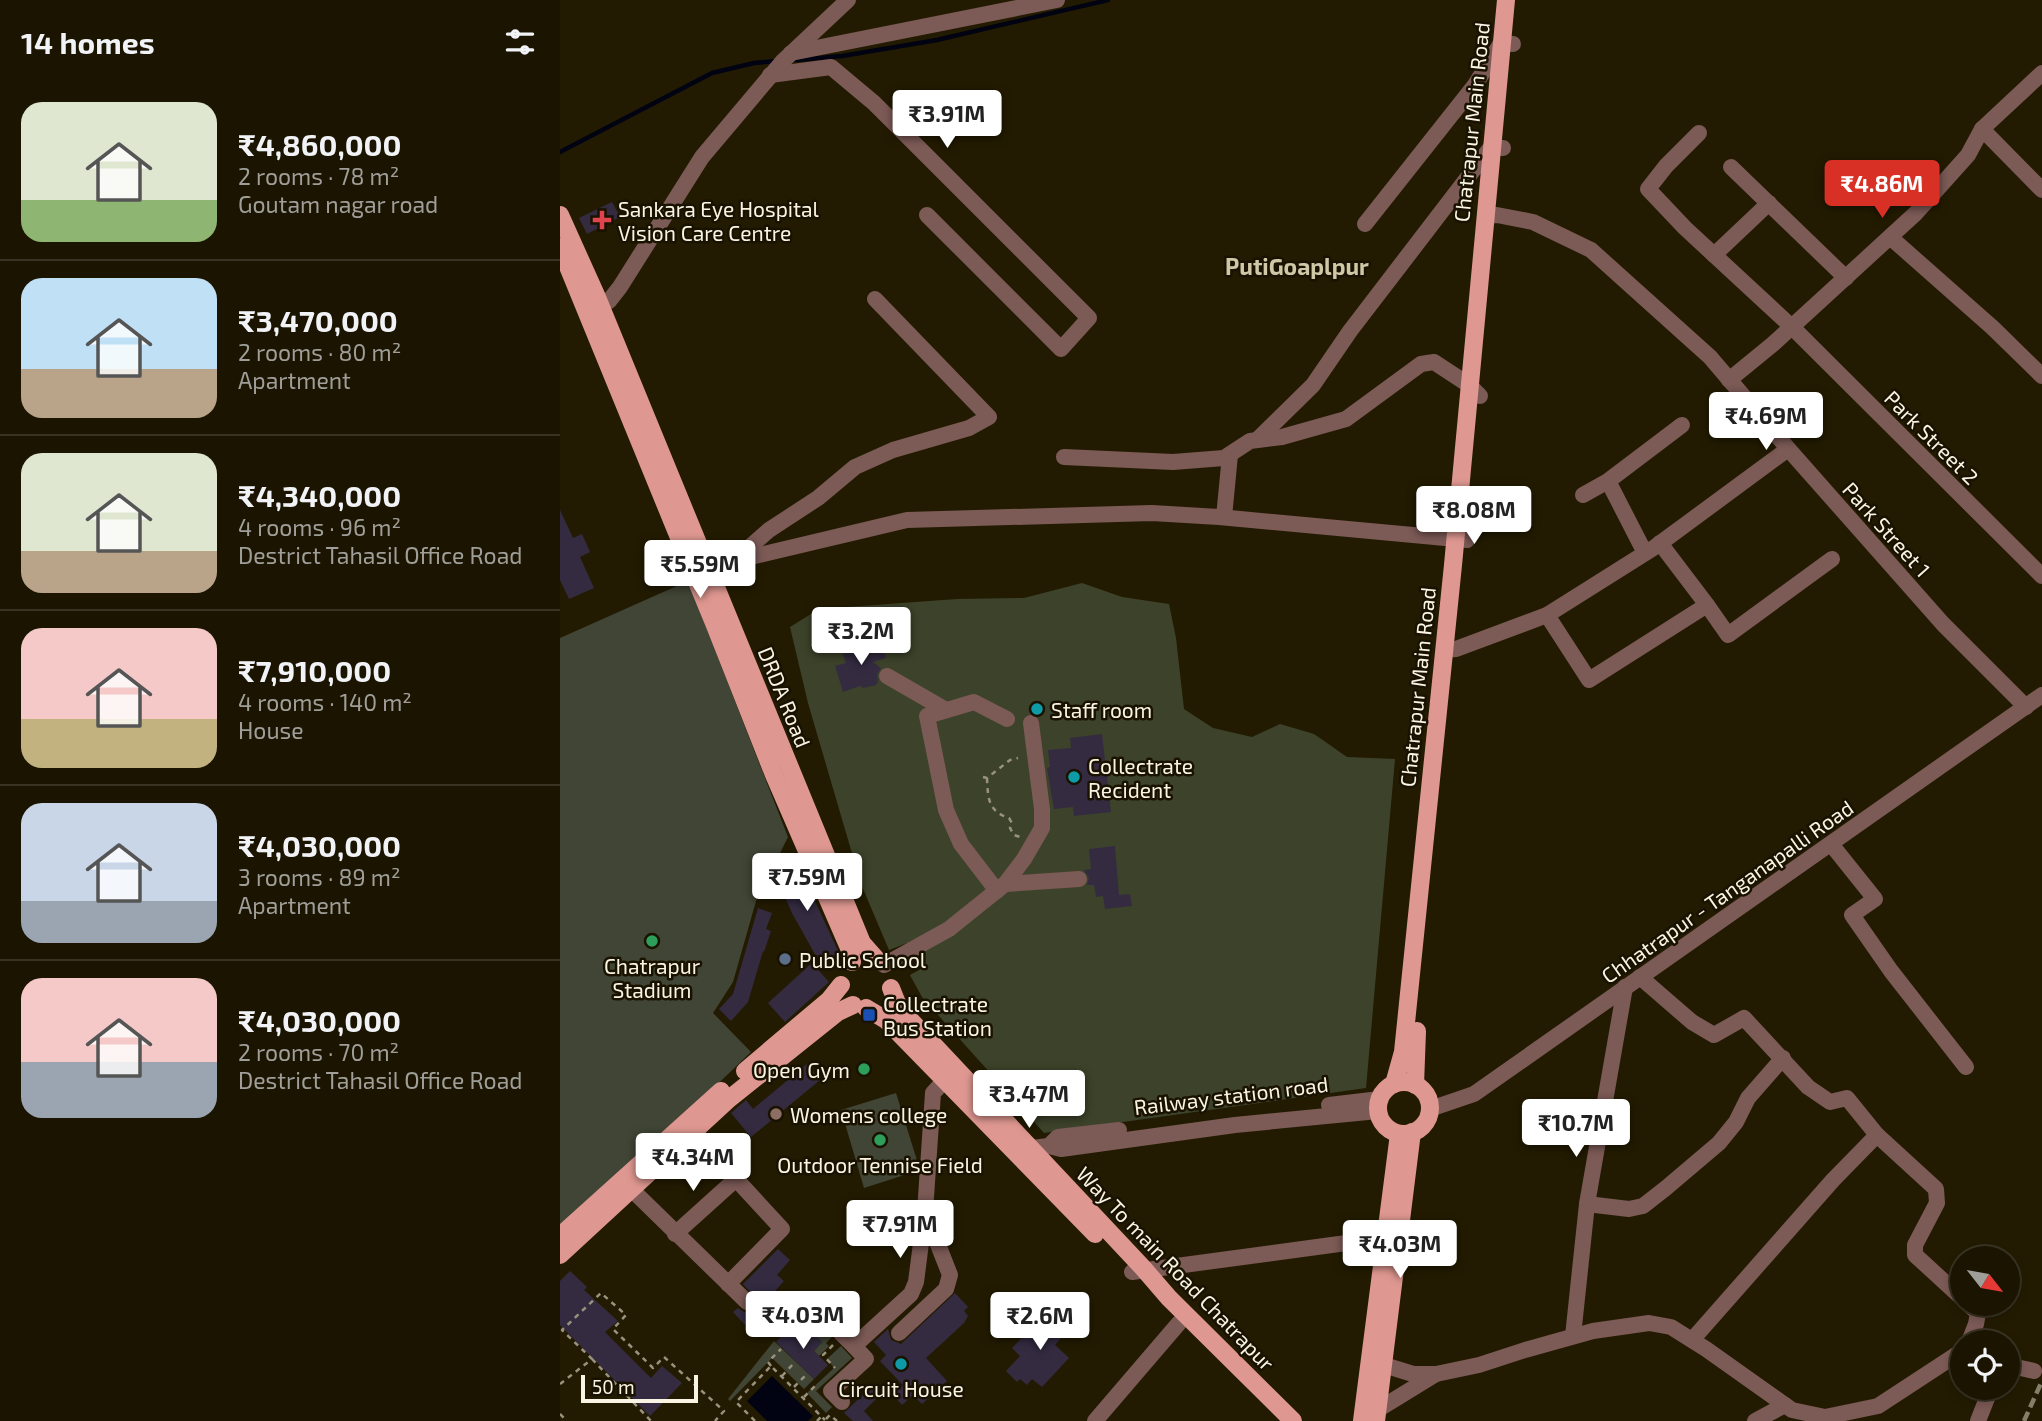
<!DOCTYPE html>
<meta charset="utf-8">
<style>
body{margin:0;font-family:"Exo 2",sans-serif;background:#272110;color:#f1f3f6;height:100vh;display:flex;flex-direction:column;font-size:26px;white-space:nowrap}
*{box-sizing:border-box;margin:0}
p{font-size:23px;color:#9f9e99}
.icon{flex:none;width:38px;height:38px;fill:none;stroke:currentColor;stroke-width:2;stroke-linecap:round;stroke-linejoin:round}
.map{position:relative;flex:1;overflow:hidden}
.sheet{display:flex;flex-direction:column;background:#1a1401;width:560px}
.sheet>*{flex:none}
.needle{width:46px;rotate:121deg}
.tools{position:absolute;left:1390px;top:1246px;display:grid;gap:14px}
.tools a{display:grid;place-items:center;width:70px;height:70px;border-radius:50%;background:#1a1401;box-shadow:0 4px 10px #0003,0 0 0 2px #383323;font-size:35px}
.scale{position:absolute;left:21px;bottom:18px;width:117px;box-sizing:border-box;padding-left:7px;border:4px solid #f9f4e4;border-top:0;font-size:19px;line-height:24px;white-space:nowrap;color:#f9f4e4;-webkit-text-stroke:5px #191200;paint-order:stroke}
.price{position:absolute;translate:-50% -60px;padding:0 16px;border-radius:7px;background:#fff;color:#222;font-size:23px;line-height:46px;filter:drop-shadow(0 2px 4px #0008)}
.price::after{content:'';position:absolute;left:50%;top:42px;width:21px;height:16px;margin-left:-10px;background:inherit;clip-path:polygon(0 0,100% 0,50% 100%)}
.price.current{background:#d93025;color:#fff}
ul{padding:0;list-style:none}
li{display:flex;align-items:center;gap:21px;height:175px;padding:0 21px}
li+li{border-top:2px solid #383323}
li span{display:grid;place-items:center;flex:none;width:196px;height:140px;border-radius:21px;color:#555}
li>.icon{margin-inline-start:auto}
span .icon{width:84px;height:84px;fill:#fffc;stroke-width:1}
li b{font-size:30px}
h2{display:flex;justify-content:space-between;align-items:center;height:84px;padding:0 21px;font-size:30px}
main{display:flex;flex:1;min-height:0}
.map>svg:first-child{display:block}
.green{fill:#414535}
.forest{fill:#3d432a}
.water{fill:#010313}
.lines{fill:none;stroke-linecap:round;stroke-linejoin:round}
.stream{stroke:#010313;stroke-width:4.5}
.building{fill:#342b41}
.path{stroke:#98927e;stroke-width:2.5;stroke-dasharray:5 5;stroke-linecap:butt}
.minor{stroke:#7c5a56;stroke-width:16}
.major{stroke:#df9891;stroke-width:18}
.rail{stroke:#857f69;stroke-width:4.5;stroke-dasharray:10 5;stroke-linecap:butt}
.health-dot{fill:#e0444e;stroke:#191200;stroke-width:2.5}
.culture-dot{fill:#0f9aa8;stroke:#191200;stroke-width:2.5}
.leisure-dot{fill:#2e9e5b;stroke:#191200;stroke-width:2.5}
.service-dot{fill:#5c6f8a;stroke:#191200;stroke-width:2.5}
.transit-dot{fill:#1a4fb4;stroke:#191200;stroke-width:2.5}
.education-dot{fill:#8d6e63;stroke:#191200;stroke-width:2.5}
.labels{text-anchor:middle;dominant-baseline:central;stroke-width:5;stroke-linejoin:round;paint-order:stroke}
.street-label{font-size:21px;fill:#f9f4e4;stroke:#191200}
.poi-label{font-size:21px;fill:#f9f4e4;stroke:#191200;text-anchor:start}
.neighbourhood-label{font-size:23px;font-weight:bold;fill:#d0c7a7;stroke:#191200}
</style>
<main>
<section class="sheet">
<h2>14 homes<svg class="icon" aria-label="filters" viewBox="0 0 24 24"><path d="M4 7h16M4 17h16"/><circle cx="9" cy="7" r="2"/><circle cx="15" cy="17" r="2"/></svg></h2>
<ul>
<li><span style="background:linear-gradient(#dfe7d0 70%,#8fb573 0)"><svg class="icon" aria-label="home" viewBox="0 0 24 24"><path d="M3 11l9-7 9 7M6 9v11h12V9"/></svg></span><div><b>₹4,860,000</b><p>2 rooms · 78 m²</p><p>Goutam nagar road</p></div></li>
<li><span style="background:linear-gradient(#bfe0f5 65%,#b9a48a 0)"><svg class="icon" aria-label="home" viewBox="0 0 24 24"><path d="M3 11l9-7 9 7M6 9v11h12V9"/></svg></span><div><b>₹3,470,000</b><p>2 rooms · 80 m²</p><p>Apartment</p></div></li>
<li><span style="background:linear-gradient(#dfe7d0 70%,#b9a48a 0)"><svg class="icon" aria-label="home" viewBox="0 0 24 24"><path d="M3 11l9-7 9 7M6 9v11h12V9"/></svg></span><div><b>₹4,340,000</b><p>4 rooms · 96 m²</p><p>Destrict Tahasil Office Road</p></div></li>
<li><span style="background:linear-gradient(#f6c9c9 65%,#c2b280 0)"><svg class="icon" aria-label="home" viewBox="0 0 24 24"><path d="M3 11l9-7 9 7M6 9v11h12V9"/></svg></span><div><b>₹7,910,000</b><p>4 rooms · 140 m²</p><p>House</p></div></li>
<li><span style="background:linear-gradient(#c9d6e8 70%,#9aa5b1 0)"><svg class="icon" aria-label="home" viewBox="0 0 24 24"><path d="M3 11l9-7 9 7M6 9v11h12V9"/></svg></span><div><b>₹4,030,000</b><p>3 rooms · 89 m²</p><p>Apartment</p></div></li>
<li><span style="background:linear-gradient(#f6c9c9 60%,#9aa5b1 0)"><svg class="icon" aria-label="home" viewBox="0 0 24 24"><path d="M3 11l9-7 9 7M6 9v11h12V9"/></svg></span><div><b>₹4,030,000</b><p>2 rooms · 70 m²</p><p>Destrict Tahasil Office Road</p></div></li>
</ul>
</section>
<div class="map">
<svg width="1482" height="1421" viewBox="0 0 1482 1421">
<rect width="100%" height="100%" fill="#231b01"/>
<g class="green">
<polygon points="128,581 228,837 196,901 173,982 153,1013 191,1052 67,1171 0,1229 0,638"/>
<polygon points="336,1093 360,1170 304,1188 281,1110"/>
<polygon points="250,1317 272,1337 266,1343 269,1346 259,1356 254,1351 262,1342 253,1334 246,1341 236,1332"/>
<polygon points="214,1341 254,1379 244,1389 212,1358 170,1401 168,1399"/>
<polygon points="281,1346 292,1358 256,1391 272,1407 266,1413 247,1393 274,1368 267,1359"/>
</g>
<polygon class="forest" points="522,583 562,597 609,604 616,638 624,709 653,728 692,737 720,724 754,734 787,757 835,759 806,1088 484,1133 362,997 350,975 361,969 347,943 329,950 301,884 248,703 230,627 259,609 397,599 464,598"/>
<polygon class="water" points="212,1376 253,1416 248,1421 207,1421 187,1401"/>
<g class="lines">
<g class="stream">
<polyline points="236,60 282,56 377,40 548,0"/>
<polyline points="0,152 152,73 194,63 217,61"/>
</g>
</g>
<g class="building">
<polygon points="52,202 60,217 27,234 19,218"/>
<polygon points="0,510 13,538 22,534 30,552 20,557 34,588 9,599 0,580"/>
<polygon points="311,639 313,645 321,643 326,658 313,662 321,668 317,675 318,682 316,685 303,688 300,686 283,692 275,666 286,663 283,654 301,648 299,643"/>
<polygon points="542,734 551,812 514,816 513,807 494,809 487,768 490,767 488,750 511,748 510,738"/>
<polygon points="555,846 559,895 570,894 572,906 545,909 543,896 536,897 534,885 527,885 529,878 524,870 531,869 529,849"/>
<polygon points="237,862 278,951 279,955 261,965 232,913 215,875"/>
<polygon points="198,908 212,913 206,929 211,931 204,952 203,951 188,1002 171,1021 159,1009 173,994"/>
<polygon points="252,963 269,982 225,1022 208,1003"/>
<polygon points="247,1064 260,1080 191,1137 171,1113 186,1100 193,1109"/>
<polygon points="218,1249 230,1260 217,1275 224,1281 185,1325 173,1312 178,1308 184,1312 190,1312 195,1309 197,1300 183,1284"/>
<polygon points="10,1271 27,1287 24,1290 58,1321 45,1332 91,1378 102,1366 122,1383 90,1416 0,1325 0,1281"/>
<polygon points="395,1293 408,1307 404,1311 408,1316 404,1323 366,1358 387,1381 362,1404 353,1395 342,1405 333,1395 343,1385 320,1361 326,1355 314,1342 328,1329 331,1340 341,1344"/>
<polygon points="488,1310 509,1329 495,1345 509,1358 482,1387 472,1379 467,1385 460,1379 457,1382 446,1371 460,1356 452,1348"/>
<polygon points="231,1326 246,1341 253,1333 262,1342 254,1351 268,1365 254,1379 216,1342"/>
<polygon points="312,1386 320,1395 304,1411 313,1421 293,1421 284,1413"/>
</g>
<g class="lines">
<g class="path">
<polyline points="423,777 427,778 450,760 458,758"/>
<path d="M427,778C428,799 428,811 449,818L452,823L450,828L454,835L460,837"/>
<polyline points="273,1345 263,1355 275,1368"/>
<polyline points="32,1359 91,1421"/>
<polyline points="211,1366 208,1362 221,1349"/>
<polyline points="222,1376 234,1363"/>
<polyline points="0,1384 32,1359 2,1330 41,1293 66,1315 53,1329 93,1368 104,1357 164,1411 155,1421"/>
<polyline points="234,1387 246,1375"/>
<polyline points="244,1397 257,1384"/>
<polyline points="0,1414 7,1421"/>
<polyline points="266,1419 270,1415 277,1421"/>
<polyline points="195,1421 176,1402 211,1366 265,1420"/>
<polyline points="257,1421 262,1416"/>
</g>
<g class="minor">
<polyline points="231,53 497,0"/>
<polyline points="210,75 271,67 314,103 529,318 501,349 367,215"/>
<polyline points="1422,129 1482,190"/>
<polyline points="1139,133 1106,166 1088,189 1125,228 1232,327 1482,576"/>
<polyline points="1171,167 1286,278"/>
<polyline points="925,216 937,215 973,222 1031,250 1150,357 1231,452 1383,624 1466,707"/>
<polyline points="805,224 915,85 941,43 953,44"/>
<polyline points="1330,237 1433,328 1482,376"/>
<polyline points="1154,255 1209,203"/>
<polyline points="30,310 49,301 60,287 142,157 223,61 288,0"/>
<polyline points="1169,380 1213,344 1356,213 1408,155 1422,129 1482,73"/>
<polyline points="697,440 753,385 790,331 931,147 943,148"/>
<polyline points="504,457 613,462 664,458 690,441 722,437 786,419 861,364 874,362 909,385 920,396"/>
<polyline points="1048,481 1085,553"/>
<polyline points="1023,495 1048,481 1122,425"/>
<polyline points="664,517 670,455"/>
<polyline points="1100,543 1147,605"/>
<polyline points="175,560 209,530 258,498 295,467 333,450 409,428 429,417 315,299"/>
<polyline points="136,569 174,561 347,520 592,513 659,517 907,540"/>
<polyline points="987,615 1029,680 1147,605 1168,635 1272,559"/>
<polyline points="884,650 896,649 987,615 1095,547 1228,449"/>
<polyline points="327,676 386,710"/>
<polyline points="1271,844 1315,899 1292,915 1331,971 1406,1067"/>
<polyline points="445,884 519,879"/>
<polyline points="437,891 401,844 386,810 367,716 414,702 447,719"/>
<polyline points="324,965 389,929 445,884 464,859 482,828 482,809 471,723"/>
<polyline points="1080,977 1132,1022 1154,1035 1184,1018 1248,1087 1270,1102 1287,1098 1317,1135 1376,1189 1377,1203 1355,1245 1355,1255 1402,1298"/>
<polyline points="769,1105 820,1099"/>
<polyline points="870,1109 914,1094 1482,695"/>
<polyline points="489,1146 498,1137 559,1130"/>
<polyline points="463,1149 489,1146 501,1149 675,1125 818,1111"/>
<polyline points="64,1182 187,1302"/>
<polyline points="1027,1204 1069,1209 1083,1206 1106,1188 1159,1143 1176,1122 1188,1098 1223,1058"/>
<polyline points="115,1234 176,1179 222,1229 168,1284"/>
<polyline points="572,1272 838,1236"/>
<polyline points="252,1304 294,1346"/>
<polyline points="1408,1304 1418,1313 1416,1324 1409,1342"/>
<polyline points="339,1333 386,1289 390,1275 366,1214"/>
<polyline points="1013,1336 1027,1204 1065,987"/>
<polyline points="1132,1340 1273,1180 1317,1135"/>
<polyline points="824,1365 853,1374 876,1374 919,1365 965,1350 1033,1331 1089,1323 1111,1327 1146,1349 1232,1410 1265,1417 1318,1406 1402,1351"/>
<polyline points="1447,1365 1474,1371"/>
<polyline points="282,1402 271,1391 306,1359 294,1346 351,1294 356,1282 365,1212 373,1093 384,1081"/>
<polyline points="819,1409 876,1374"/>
<polyline points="535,1421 619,1323"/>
<polyline points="1195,1421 1225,1405"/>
<polyline points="1418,1421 1431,1388"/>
</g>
<g class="major">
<polyline points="0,215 36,295 302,943 317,960"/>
<polyline points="0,247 154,623 214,775 289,948 292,962"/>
<polyline points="331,988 339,1008 584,1269 609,1298 733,1421"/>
<polyline points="306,1008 326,1020 535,1234"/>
<polyline points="185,1071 269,1000 281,985"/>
<circle cx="844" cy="1108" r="26"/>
<polyline points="834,1084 843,1052 893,565 946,0"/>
<polyline points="855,1085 857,1031"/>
<polyline points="0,1236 161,1091"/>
<polyline points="0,1255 169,1099 278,1012 293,1005"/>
<polyline points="802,1421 839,1134"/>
<polyline points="816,1421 852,1132"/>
</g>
<polyline class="rail" points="1464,1421 1482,1381"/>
</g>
<path class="health-dot" d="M38.5 209.5h7v7h7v7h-7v7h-7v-7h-7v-7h7z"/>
<g class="culture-dot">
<circle cx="477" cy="709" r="7"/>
<circle cx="514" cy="777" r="7"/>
<circle cx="341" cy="1364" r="7"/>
</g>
<g class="leisure-dot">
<circle cx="92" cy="941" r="7"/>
<circle cx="304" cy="1069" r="7"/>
<circle cx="320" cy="1140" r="7"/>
</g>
<circle class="service-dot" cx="225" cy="959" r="7"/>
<rect class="transit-dot" x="302" y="1008" width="14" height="14" rx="3.5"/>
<circle class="education-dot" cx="216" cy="1114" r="7"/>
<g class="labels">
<g class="street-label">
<text transform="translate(911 122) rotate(-84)">Chatrapur Main Road</text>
<text transform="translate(1372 437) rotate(45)">Park Street 2</text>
<text transform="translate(1327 529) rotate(48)">Park Street 1</text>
<text transform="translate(857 687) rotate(-84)">Chatrapur Main Road</text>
<text transform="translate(225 697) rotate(68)">DRDA Road</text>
<text transform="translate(1167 891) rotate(-35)">Chhatrapur - Tanganapalli Road</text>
<text transform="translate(671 1095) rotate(-7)">Railway station road</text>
<text transform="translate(616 1268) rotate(46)">Way To main Road Chatrapur</text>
</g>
<g class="poi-label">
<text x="58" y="208">Sankara Eye Hospital<tspan x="58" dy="24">Vision Care Centre</tspan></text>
<text x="491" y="709">Staff room</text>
<text x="528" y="765">Collectrate<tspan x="528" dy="24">Recident</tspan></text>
<text x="239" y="959">Public School</text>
<text x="92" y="965" text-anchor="middle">Chatrapur<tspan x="92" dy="24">Stadium</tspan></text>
<text x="323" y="1003">Collectrate<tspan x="323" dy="24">Bus Station</tspan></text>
<text x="290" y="1069" text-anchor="end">Open Gym</text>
<text x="230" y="1114">Womens college</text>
<text x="320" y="1164" text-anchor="middle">Outdoor Tennise Field</text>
<text x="341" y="1388" text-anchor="middle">Circuit House</text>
</g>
<g class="neighbourhood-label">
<text x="737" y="266">PutiGoaplpur</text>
</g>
</g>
</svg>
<div class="tools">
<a><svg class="needle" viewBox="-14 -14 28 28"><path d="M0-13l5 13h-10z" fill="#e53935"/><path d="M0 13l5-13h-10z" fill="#9f9e99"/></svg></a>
<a><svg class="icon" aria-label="locate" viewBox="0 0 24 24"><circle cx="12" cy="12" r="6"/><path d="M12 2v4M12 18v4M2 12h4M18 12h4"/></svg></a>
</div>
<div class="scale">50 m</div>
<b class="price" style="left:387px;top:150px">₹3.91M</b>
<b class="price current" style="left:1322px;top:220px">₹4.86M</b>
<b class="price" style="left:1206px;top:452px">₹4.69M</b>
<b class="price" style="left:914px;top:546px">₹8.08M</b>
<b class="price" style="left:140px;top:600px">₹5.59M</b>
<b class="price" style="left:301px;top:667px">₹3.2M</b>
<b class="price" style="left:247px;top:913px">₹7.59M</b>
<b class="price" style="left:469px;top:1130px">₹3.47M</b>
<b class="price" style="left:1016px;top:1159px">₹10.7M</b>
<b class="price" style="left:133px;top:1193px">₹4.34M</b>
<b class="price" style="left:340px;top:1260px">₹7.91M</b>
<b class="price" style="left:840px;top:1280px">₹4.03M</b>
<b class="price" style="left:243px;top:1351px">₹4.03M</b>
<b class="price" style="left:480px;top:1352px">₹2.6M</b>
</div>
</main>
